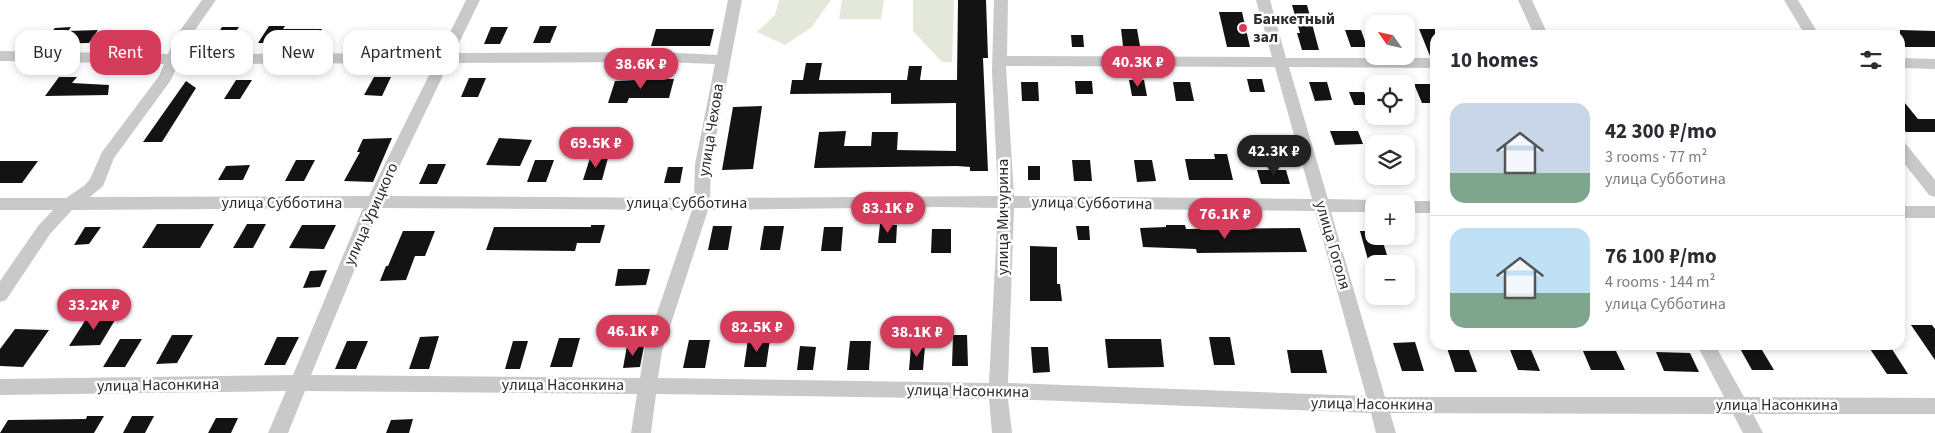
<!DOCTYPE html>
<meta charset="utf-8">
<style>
body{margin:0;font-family:"Source Sans 3",sans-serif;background:#f7f7f7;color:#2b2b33;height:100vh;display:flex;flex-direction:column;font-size:19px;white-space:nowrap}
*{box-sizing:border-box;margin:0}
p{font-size:16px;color:#7c7c81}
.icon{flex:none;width:28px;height:28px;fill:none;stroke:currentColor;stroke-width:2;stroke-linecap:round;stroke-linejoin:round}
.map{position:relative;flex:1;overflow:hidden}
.sheet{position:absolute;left:1430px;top:30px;width:475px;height:320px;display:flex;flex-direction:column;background:#fff;border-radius:15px;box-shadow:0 2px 8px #0003}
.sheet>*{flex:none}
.guide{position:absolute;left:15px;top:30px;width:475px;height:45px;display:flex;gap:10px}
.needle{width:32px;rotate:304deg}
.controls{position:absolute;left:1365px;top:15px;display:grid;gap:10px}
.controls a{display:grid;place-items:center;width:50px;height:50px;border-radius:10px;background:#fff;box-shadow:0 2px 8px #0003;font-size:25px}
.price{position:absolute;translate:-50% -42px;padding:0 11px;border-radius:18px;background:#d53c5b;color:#fff;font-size:16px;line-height:32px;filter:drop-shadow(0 1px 2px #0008)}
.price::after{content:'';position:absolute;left:50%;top:30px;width:15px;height:11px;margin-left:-8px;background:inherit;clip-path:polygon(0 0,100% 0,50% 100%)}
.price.on{background:#222;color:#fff}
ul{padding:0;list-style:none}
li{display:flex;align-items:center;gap:15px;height:125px;padding:0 20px}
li+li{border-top:1px solid #e1e1e2}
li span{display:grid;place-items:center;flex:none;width:140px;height:100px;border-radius:15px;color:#555}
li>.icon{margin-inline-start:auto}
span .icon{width:60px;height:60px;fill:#fffc;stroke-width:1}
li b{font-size:21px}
h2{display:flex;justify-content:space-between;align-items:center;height:60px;padding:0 20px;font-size:21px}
.pill{padding:0 18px;border-radius:15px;background:#fff;box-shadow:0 2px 8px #0003;font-size:18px;line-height:45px}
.pill.on{background:#d53c5b;color:#fff}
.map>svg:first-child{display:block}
.green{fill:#e4e8da}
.building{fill:#131313}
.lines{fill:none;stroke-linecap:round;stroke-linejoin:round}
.minor{fill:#c9c9c9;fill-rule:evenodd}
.poi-dot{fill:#d53c5b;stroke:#fff;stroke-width:2}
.labels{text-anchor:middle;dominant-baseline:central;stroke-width:5;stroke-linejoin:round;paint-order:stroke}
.poi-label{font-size:16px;font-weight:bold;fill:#2c2c2c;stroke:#fff;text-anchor:start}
.street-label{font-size:16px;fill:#2c2c2c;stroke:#fff}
</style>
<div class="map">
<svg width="1935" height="433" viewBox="0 0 1935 433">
<rect width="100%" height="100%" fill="#fff"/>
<g class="green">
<polygon points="779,0 831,0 811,28 785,45 757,32 775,15"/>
<polygon points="842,0 884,0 881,19 839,19"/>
<polygon points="913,0 954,0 952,62 942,62 913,31"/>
</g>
<g class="building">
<polygon points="958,0 986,0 988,58 983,58 988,171 970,171 970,167 957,166 814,168 819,132 846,131 844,146 871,146 872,132 898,132 897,150 956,151 956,103 891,104 891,93 790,94 792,80 803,80 806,63 822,63 819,80 907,80 909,66 922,66 920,80 957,80"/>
<polygon points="1292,5 1307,5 1319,50 1302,50 1297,33 1300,33"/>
<polygon points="1219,12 1242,12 1250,47 1227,47"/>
<polygon points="269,26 285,26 283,29 322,29 314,43 258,43"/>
<polygon points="540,26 557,26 550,43 533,43"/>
<polygon points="71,27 68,31 98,30 89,43 40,44 55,28"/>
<polygon points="222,27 239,27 227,44 211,44"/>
<polygon points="491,27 508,27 500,44 484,44"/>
<polygon points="656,29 714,29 710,46 651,46"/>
<polygon points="1121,29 1137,29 1140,46 1123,46"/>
<polygon points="1419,29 1435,29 1435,56 1430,56"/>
<polygon points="1345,30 1361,30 1367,47 1351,47"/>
<polygon points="1900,30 1935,31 1935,47 1900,47"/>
<polygon points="1071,35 1083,35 1084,47 1072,47"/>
<polygon points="59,77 77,77 72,83 109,85 108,95 45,96"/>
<polygon points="374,77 391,77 382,96 364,95"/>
<polygon points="469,78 486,78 478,97 461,97"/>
<polygon points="657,79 674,79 669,98 629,98 627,103 608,103 615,81"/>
<polygon points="1247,79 1262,79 1265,92 1250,92"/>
<polygon points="236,80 252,80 240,99 224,99"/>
<polygon points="1129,80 1144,80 1147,96 1132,96"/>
<polygon points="186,81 196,88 162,142 143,142"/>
<polygon points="1075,81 1092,81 1093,94 1076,94"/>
<polygon points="1021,82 1038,82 1039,101 1022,101"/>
<polygon points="1173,82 1190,82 1194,101 1176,101"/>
<polygon points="1309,82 1327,82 1332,100 1315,101"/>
<polygon points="1414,84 1432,84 1435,92 1435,103 1422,103"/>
<polygon points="1349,92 1364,92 1368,105 1354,105"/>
<polygon points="1900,97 1918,119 1935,119 1935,132 1906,132 1900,125"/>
<polygon points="762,106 753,169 722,170 733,107"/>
<polygon points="1330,131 1358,131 1363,144 1335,145"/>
<polygon points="392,138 373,182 344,181 360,152 357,152 363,139"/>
<polygon points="499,138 532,140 520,166 486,165"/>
<polygon points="1214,154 1227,154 1233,180 1189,180 1185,159 1215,159"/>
<polygon points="590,158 608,158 602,180 583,180"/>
<polygon points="296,160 315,160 304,181 285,181"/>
<polygon points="535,160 554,160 546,182 527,182"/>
<polygon points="1072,160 1090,160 1092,181 1074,181"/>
<polygon points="1134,160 1152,160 1156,181 1137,182"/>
<polygon points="0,161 38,161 22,183 0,183"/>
<polygon points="428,164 446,164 437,184 419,184"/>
<polygon points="250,165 243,180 218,180 226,166"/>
<rect x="1028" y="166" width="12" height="14"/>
<polygon points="668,167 683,167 680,183 664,183"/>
<polygon points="1257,170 1286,170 1290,184 1261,184"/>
<polygon points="157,224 214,224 200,248 142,248"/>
<polygon points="247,224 266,224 253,248 233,248"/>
<polygon points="880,224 897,225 896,243 878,243"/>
<polygon points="302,225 336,225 324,249 289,248"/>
<polygon points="591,225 605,225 600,243 577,243 575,251 486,250 494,227 591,227"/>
<polygon points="1166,225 1185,225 1186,229 1300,228 1307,252 1197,253 1196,249 1143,247 1140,228 1166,227"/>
<polygon points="713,226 732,226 728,250 708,250"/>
<polygon points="764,226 784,226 780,250 760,250"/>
<polygon points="1076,226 1089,226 1090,240 1078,240"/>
<polygon points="85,227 101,227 89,244 74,245"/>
<polygon points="824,227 843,227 841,251 821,251"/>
<polygon points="932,229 951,229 951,253 931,253"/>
<polygon points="403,231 435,231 425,256 415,256 406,280 380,281 386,266 388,266"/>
<polygon points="1360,231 1374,231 1374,236 1381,236 1387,255 1374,255 1374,267 1370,267"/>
<polygon points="1030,246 1057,247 1057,284 1060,284 1062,301 1030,301"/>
<polygon points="618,269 650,269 646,285 615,286"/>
<polygon points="327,270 320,287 303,288 310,271"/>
<polygon points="118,315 100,345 69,346 88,316"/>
<polygon points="1911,325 1932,325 1935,329 1935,360"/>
<polygon points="15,329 49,330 23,367 0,366 0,349"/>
<polygon points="172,335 193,335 177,363 156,364"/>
<polygon points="953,335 967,335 968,366 952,366"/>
<polygon points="439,336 429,369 409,369 420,337"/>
<polygon points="277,337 299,337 285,365 264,365"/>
<polygon points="1209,337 1230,337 1235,365 1214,365"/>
<polygon points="559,338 580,338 572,367 550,367"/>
<polygon points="120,339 142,339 125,367 103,367"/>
<polygon points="748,339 770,339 766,367 744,367"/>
<polygon points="1105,339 1161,339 1164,367 1108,368"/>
<polygon points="689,340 710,340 705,368 683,368"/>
<polygon points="347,341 368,341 356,369 335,369"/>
<polygon points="513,341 528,341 520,369 505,369"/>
<polygon points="850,341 871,341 869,370 847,370"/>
<polygon points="1415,342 1424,371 1402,371 1393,343"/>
<polygon points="1446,345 1467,345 1477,372 1455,372"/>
<polygon points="1508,345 1529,345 1540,371 1518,370"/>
<polygon points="1738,345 1759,345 1774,370 1752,370"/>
<polygon points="627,346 644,346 640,367 623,368"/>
<polygon points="800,346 816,347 813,370 797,370"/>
<polygon points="911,346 925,346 923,370 909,370"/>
<polygon points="1868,346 1890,346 1908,374 1887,374"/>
<polygon points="1031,347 1048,347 1050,372 1033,373"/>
<polygon points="1287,350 1322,350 1327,373 1291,373"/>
<polygon points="1583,351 1616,351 1625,370 1591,370"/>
<polygon points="1656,352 1690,353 1699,372 1664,371"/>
<polygon points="87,416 104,416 94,433 0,433 8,420 86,419"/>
<polygon points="132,416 154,416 145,433 123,433"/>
<polygon points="216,418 238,418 231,433 208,433"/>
<polygon points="413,419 409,433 386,433 391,420"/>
</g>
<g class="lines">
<g class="minor">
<path d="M202,0H216L188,40L182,54L440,53L466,0H480L454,53L660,52L717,55L728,0H742L711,164L710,198L998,196L992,71L994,0H1008L1007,56L1272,57L1256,0H1270L1286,58H1435V68L1289,67L1328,199L1374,200L1381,204H1374V212H1331L1385,397H1724L1697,345H1715L1744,397L1935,398V414H1753L1763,433H1743L1733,414L1390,413L1396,433H1376L1371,413L1008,399L1012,433H992L989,399L656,394L651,433H631L637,394L305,391L288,433H268L286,391L0,395V379L293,375L363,208L72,210L50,234L6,300L0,302V281L38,226L53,210H0V198H66L85,185L90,179L102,152L159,76L164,64L0,61V51L168,54L176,36ZM660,62L715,64L695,164L694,198L385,196L449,63ZM435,63L369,196L90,197L103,186L114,158L171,80L178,64ZM1006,66L1275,67L1312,199L1014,196ZM940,207L998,208L989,383L658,378L662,351L708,210ZM380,208L692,210L644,351L640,378L311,375ZM1014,208L1315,211L1366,396L1008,383Z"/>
<polygon points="1518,0 1532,0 1548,35 1534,35"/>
<polygon points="1784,0 1798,0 1819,35 1805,35"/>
<polygon points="1900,58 1935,59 1935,69 1900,68"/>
<polygon points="1900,141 1905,143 1935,180 1935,197 1929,195 1900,158"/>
<polygon points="1406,201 1435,201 1435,213 1406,213 1406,204 1400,204"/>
<rect x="1900" y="206" width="35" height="12"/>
</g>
</g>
<circle class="poi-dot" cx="1243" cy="28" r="5"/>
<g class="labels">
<g class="poi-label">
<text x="1253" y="19">Банкетный<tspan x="1253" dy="18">зал</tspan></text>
</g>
<g class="street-label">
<text transform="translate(711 130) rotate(-81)">улица Чехова</text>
<text x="282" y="203">улица Субботина</text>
<text x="687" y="203">улица Субботина</text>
<text transform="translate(1092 203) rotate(1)">улица Субботина</text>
<text transform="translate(371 214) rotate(-66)">улица Урицкого</text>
<text transform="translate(1003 217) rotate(-90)">улица Мичурина</text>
<text transform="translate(1333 245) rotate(74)">улица Гоголя</text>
<text transform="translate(158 385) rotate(-1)">улица Насонкина</text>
<text x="563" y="385">улица Насонкина</text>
<text transform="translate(968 391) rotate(1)">улица Насонкина</text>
<text transform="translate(1372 404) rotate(1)">улица Насонкина</text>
<text x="1777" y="405">улица Насонкина</text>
</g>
</g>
</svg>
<div class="controls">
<a><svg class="needle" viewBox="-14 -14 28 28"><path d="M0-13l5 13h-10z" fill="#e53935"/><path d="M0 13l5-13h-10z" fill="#7c7c81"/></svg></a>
<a><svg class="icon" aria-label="locate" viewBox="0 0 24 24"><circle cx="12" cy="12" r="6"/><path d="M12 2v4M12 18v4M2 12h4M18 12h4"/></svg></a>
<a><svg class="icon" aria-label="layers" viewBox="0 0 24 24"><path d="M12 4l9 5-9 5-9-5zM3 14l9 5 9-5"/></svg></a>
<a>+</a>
<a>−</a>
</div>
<b class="price" style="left:1138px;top:88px">40.3K ₽</b>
<b class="price" style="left:641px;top:90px">38.6K ₽</b>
<b class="price" style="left:596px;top:169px">69.5K ₽</b>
<b class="price on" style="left:1274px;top:177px">42.3K ₽</b>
<b class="price" style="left:888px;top:234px">83.1K ₽</b>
<b class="price" style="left:1225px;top:240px">76.1K ₽</b>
<b class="price" style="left:94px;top:331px">33.2K ₽</b>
<b class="price" style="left:757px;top:353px">82.5K ₽</b>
<b class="price" style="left:633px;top:357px">46.1K ₽</b>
<b class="price" style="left:917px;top:358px">38.1K ₽</b>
<div class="guide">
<a class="pill">Buy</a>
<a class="pill on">Rent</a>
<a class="pill">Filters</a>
<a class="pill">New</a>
<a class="pill">Apartment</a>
</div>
<section class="sheet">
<h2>10 homes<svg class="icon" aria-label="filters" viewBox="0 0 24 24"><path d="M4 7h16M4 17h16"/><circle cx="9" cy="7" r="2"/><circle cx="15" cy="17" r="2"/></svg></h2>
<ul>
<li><span style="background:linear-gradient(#c9d6e8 70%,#7fa58c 0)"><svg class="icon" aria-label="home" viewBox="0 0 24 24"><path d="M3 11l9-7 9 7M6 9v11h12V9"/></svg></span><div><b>42 300 ₽/mo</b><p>3 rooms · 77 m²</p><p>улица Субботина</p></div></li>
<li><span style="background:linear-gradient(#bfe0f5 65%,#7fa58c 0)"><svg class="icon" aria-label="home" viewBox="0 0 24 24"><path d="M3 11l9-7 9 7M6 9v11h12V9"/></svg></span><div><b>76 100 ₽/mo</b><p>4 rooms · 144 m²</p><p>улица Субботина</p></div></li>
</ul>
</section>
</div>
